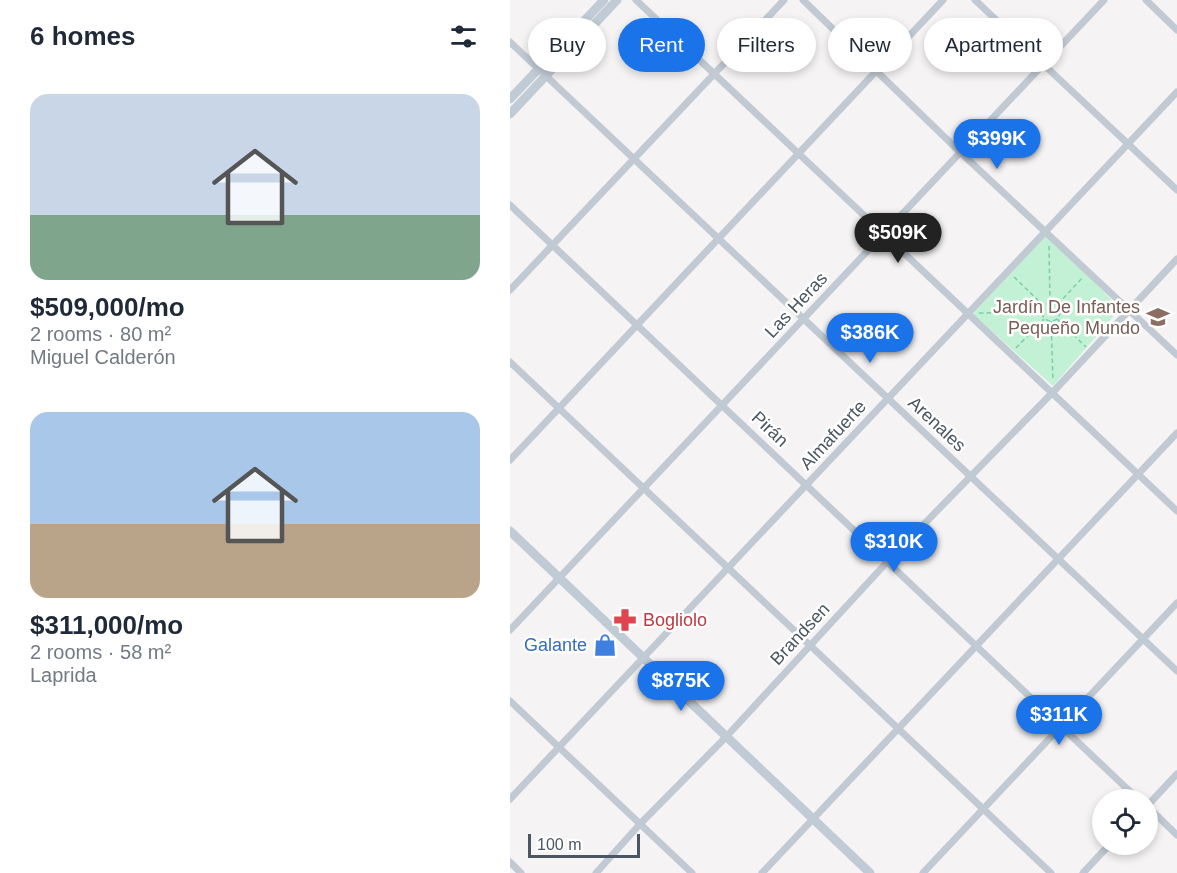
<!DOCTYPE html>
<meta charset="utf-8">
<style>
body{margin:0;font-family:Helvetica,sans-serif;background:#f6f6f7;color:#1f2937;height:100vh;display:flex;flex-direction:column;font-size:22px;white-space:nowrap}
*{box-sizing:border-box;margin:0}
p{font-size:20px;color:#747a83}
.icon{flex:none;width:33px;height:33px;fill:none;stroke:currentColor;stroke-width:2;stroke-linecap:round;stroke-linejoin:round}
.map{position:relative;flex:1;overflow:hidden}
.sheet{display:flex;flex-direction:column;background:#fff;width:510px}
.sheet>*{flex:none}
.guide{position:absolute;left:18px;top:18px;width:558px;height:54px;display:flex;gap:12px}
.tools{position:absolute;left:582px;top:789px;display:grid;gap:12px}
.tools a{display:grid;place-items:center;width:66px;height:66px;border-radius:50%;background:#fff;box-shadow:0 3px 9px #0003;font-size:30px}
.scale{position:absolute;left:18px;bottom:15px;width:112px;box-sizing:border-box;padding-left:6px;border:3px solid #4a5661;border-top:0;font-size:16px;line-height:21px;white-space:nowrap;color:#4a5661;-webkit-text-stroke:4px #fff;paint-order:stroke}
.price{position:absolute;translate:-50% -51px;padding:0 14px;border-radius:21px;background:#1a73e8;color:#fff;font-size:20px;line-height:39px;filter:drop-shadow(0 2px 3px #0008)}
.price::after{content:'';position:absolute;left:50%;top:36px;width:18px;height:14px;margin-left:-9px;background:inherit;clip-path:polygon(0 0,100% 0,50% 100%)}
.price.current{background:#222;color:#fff}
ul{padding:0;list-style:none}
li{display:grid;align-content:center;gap:12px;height:318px;padding:0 30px}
li span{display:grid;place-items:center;height:186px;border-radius:18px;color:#555}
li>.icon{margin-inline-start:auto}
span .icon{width:108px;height:108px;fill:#fffc;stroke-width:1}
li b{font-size:26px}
h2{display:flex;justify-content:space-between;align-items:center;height:72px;padding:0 30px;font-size:26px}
.chip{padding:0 21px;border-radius:27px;background:#fff;box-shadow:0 3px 9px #0003;font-size:21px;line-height:54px}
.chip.current{background:#1a73e8;color:#fff}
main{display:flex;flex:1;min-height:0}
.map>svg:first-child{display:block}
.green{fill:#c3f1d5}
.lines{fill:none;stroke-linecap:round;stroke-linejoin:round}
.path{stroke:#7ad0a6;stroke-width:1.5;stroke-dasharray:4.5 3;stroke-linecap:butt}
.minor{stroke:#c1cad2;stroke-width:7}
.secondary{stroke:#c1cbd6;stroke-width:9}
.labels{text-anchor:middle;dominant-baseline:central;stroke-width:5;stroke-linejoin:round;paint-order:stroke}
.street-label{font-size:18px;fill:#4a5661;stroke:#fff}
.education-label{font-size:18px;fill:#785e54;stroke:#fff;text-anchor:end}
.health-label{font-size:18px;fill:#be3a42;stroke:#fff;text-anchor:start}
.shop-label{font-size:18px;fill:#366cbe;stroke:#fff;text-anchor:end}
</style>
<main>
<section class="sheet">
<h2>6 homes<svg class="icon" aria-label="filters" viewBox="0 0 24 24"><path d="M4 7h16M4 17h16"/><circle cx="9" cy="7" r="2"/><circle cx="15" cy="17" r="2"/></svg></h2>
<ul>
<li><span style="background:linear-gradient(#c9d6e8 65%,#7fa58c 0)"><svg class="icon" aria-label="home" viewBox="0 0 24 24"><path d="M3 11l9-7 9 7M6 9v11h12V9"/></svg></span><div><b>$509,000/mo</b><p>2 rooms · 80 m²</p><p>Miguel Calderón</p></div></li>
<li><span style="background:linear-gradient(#a9c7e8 60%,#b9a48a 0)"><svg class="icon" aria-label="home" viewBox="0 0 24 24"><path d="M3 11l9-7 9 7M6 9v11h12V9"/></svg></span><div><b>$311,000/mo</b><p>2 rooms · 58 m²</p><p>Laprida</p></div></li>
</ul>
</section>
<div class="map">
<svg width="667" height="873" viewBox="0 0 667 873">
<rect width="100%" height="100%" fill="#f5f3f3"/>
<polygon class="green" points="538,233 610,309 543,386 463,314"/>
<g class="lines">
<g class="path">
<polyline points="539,246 540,302"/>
<polyline points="504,277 533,305"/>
<circle cx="541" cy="312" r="9"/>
<polyline points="548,304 573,277"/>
<polyline points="550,311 606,310"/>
<polyline points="469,313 531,312"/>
<polyline points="547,319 576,347"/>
<polyline points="541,321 543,380"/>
<polyline points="506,348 534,319"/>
</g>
<g class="minor">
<polyline points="126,0 667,511"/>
<polyline points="293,0 450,152 667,355"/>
<polyline points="465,0 667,190"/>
<polyline points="636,0 667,30"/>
<polyline points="0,42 667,671"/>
<polyline points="0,205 629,800"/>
<polyline points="0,290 274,0"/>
<polyline points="0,362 541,873"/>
<polyline points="0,460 433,0"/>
<polyline points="0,630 594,0"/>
<polyline points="0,701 182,873"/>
<polyline points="0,799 667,92"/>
<polyline points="638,805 667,774"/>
<polyline points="638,807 667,835"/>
<polyline points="0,862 11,873"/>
<polyline points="86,873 130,824 216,737 378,561 542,393 667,259"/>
<polyline points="252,873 667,433"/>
<polyline points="413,873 667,603"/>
<polyline points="573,873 600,844"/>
</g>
<g class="secondary">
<polyline points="0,99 94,0"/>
<polyline points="0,114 107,0"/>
<polyline points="0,531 360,873"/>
</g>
</g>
<defs>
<g id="school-bare" transform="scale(1.8)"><path d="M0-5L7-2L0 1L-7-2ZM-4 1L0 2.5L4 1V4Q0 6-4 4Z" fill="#8d6e63" stroke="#fff" stroke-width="2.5" paint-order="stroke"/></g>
<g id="pharmacy-bare" transform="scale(1.8)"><path d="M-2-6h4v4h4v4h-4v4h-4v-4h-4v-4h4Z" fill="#e0444e" stroke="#fff" stroke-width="2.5" paint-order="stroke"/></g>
<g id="shop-bare" transform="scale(1.8)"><path d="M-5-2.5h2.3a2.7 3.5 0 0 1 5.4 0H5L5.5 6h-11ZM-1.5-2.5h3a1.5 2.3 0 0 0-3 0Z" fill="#3f7fe0" stroke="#fff" stroke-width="2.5" paint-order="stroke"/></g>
</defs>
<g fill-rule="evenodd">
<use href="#school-bare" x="648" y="317"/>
<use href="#pharmacy-bare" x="115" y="620"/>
<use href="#shop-bare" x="95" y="645"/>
</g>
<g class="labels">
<g class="street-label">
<text transform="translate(286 305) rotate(-47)">Las Heras</text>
<text transform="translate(427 424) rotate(43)">Arenales</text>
<text transform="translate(260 429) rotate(43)">Pirán</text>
<text transform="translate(323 435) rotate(-47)">Almafuerte</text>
<text transform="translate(290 634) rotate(-47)">Brandsen</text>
</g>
<g class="education-label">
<text x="630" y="307">Jardín De Infantes<tspan x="630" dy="21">Pequeño Mundo</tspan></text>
</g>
<g class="health-label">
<text x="133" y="620">Bogliolo</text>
</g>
<g class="shop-label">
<text x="77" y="645">Galante</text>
</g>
</g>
</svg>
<div class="tools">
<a><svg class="icon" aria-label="locate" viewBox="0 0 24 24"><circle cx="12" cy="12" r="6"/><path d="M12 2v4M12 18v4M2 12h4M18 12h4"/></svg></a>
</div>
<div class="scale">100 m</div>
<b class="price" style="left:487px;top:170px">$399K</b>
<b class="price current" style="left:388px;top:264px">$509K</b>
<b class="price" style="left:360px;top:364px">$386K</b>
<b class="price" style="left:384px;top:573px">$310K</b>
<b class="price" style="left:171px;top:712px">$875K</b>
<b class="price" style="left:549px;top:746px">$311K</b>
<div class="guide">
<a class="chip">Buy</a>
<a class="chip current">Rent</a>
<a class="chip">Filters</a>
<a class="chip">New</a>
<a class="chip">Apartment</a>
</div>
</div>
</main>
